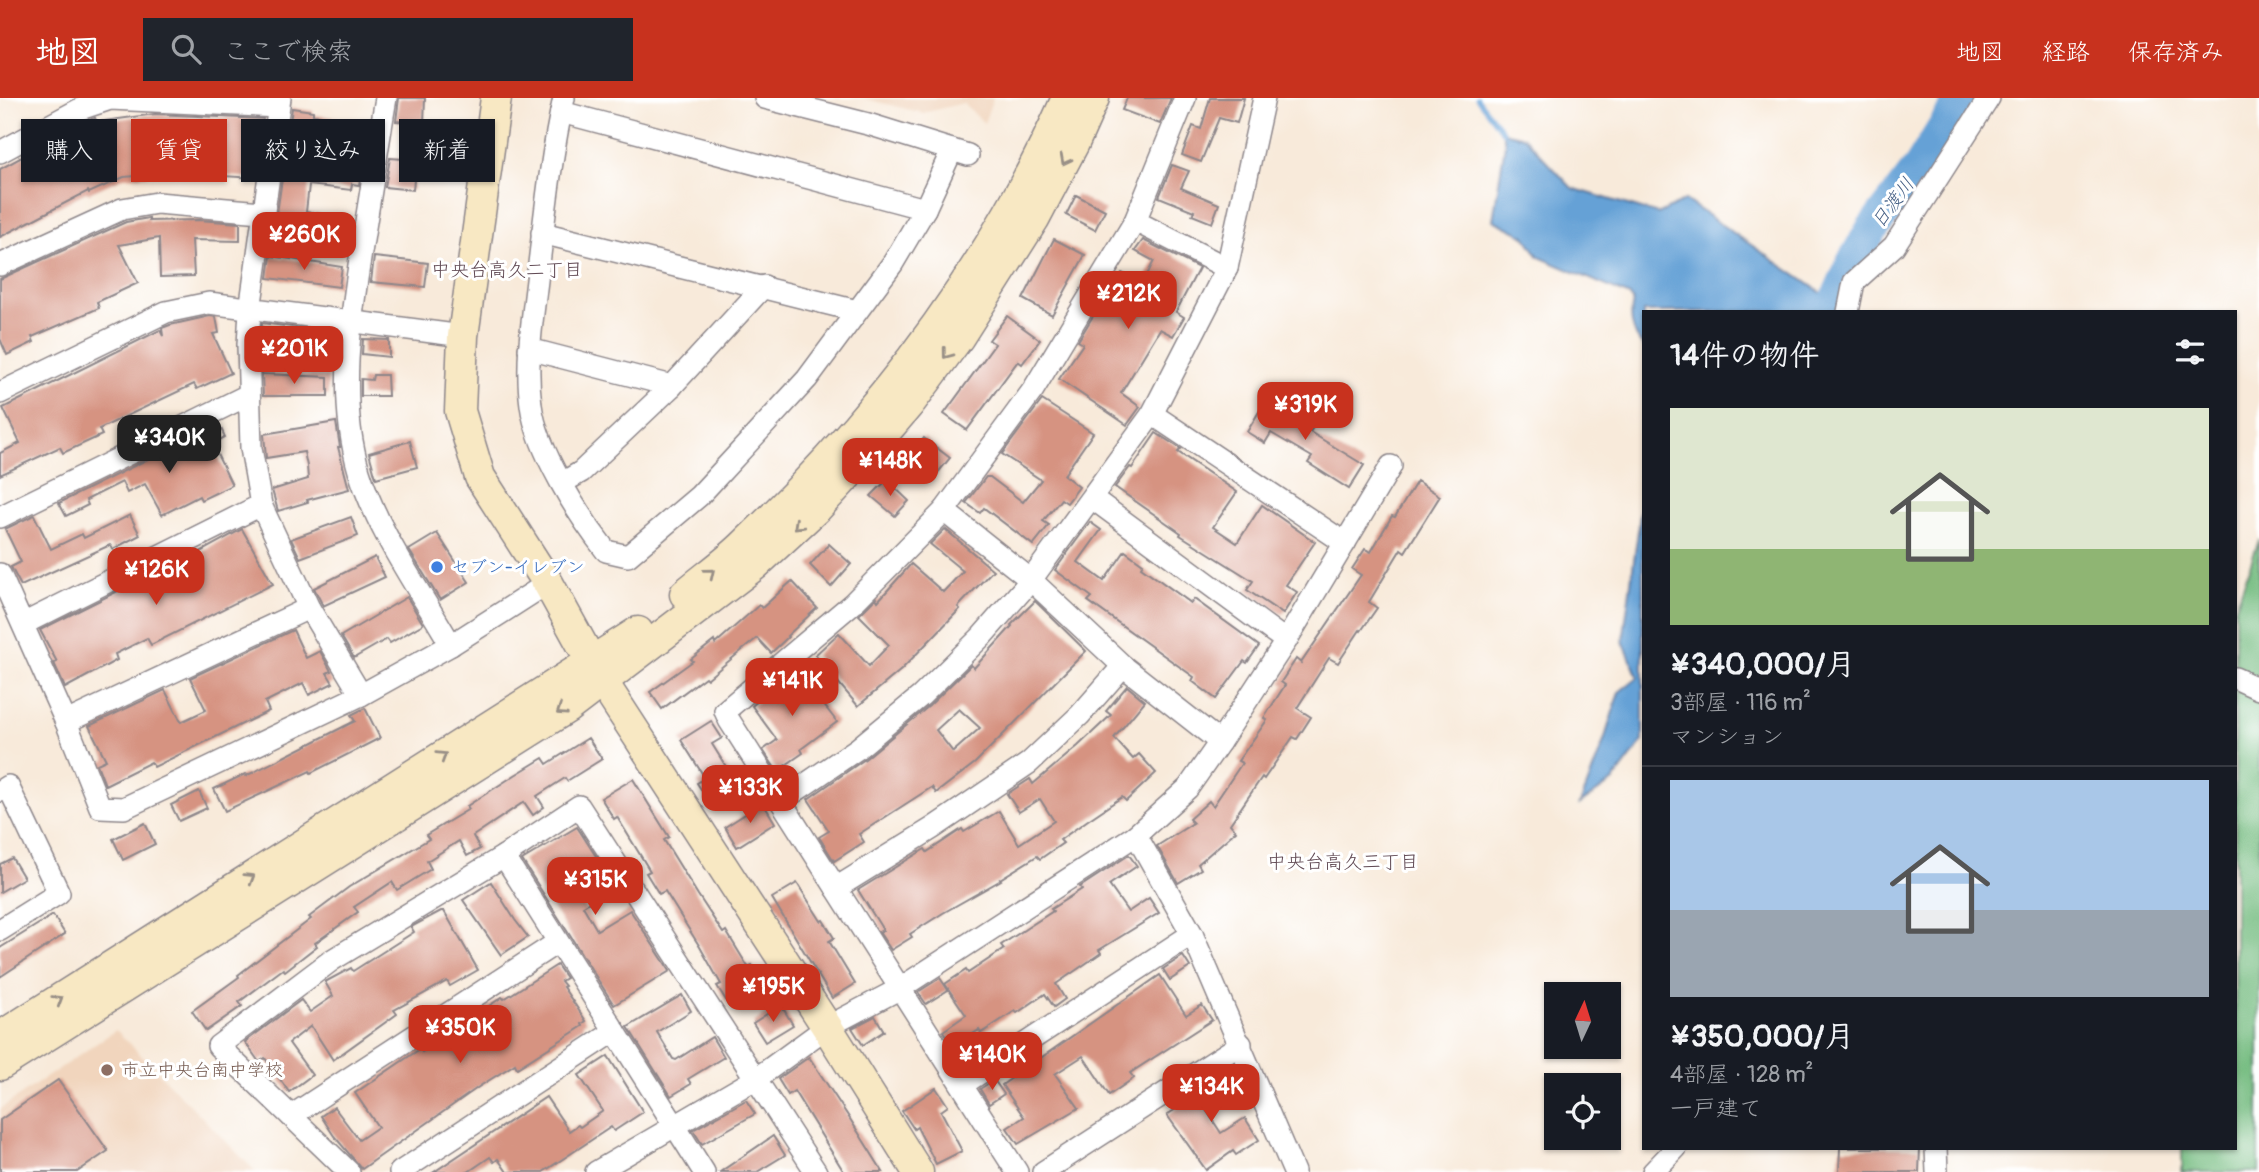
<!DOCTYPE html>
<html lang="ja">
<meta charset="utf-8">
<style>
body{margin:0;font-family:Pangolin,"Klee One",sans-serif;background:#20242c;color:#f1f3f6;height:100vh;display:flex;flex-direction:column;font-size:26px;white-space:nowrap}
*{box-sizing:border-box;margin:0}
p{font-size:23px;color:#9ea1a6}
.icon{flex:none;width:38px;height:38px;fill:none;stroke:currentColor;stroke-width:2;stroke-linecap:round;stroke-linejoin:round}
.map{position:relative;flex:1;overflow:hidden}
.drawer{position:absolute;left:1642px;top:212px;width:595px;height:840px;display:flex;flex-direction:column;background:#171b24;border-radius:0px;box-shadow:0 2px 5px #0004}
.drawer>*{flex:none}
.guide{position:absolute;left:21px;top:21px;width:665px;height:63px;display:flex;gap:14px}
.needle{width:46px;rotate:4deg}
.buttons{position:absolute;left:1544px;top:884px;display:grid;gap:14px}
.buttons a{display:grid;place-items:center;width:77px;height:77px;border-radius:0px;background:#171b24;box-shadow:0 2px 5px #0004;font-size:35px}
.price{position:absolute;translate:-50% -60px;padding:0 16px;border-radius:14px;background:#c8321e;color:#fff;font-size:23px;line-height:46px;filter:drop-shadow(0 2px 4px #0008)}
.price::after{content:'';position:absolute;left:50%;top:42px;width:21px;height:16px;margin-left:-10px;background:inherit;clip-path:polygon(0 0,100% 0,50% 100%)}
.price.on{background:#222;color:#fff}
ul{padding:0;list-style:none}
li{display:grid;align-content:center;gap:14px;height:371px;padding:0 28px}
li+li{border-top:2px solid #363941}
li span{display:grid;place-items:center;height:217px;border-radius:0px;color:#555}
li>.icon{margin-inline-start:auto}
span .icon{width:126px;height:126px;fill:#fffc;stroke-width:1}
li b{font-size:30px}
h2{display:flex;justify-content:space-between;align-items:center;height:84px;padding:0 28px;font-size:30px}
.tag{padding:0 24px;border-radius:0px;background:#171b24;box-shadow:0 2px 5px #0004;font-size:24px;line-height:63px}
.tag.on{background:#c8321e;color:#fff}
header{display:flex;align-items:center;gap:42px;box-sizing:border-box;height:98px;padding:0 35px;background:#c8321e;color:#fff}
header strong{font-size:33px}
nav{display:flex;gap:38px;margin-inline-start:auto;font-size:24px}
.search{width:490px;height:63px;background:#20242c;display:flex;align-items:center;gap:18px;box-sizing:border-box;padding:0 24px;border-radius:0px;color:#9ea1a6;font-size:26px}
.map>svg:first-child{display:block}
.built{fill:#f1d5bd}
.forest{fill:#74bc80;stroke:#4b6f5e;stroke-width:2}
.water{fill:#65a1d6;stroke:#446288;stroke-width:2}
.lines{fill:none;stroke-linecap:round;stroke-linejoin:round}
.stream{stroke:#65a1d6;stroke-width:5}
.river{stroke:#65a1d6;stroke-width:33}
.building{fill:#d69381;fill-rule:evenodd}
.street-casing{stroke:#8d868a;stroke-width:24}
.secondary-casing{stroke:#8d868a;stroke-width:33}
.street{stroke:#fff;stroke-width:21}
.secondary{stroke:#f8e8c3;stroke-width:30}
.oneway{stroke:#988f86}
.shop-dot{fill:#3f7fe0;stroke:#fff;stroke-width:2.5}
.education-dot{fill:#8d6e63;stroke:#fff;stroke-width:2.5}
.labels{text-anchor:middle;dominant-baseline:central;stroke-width:6;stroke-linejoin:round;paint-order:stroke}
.shop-label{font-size:18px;fill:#366cbe;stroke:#fff;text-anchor:start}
.education-label{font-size:18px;fill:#785e54;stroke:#fff;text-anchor:start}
.water-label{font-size:19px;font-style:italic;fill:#405b81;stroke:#fff}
.neighbourhood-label{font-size:19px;fill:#614a54;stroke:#fff}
</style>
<header>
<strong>地図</strong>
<div class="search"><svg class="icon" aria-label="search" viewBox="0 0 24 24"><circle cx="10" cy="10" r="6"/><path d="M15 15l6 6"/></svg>ここで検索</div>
<nav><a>地図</a><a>経路</a><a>保存済み</a></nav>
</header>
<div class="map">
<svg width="2259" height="1074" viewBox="0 0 2259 1074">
<rect width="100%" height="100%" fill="#fff"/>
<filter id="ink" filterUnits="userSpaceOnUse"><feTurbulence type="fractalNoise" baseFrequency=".0143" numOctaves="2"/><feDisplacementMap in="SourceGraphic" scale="14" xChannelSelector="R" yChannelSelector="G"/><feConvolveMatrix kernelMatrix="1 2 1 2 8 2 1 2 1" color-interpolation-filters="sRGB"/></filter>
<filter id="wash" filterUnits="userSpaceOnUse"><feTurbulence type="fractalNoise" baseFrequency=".00686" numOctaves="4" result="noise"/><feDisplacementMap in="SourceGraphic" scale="28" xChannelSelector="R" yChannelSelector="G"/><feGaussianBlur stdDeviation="1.57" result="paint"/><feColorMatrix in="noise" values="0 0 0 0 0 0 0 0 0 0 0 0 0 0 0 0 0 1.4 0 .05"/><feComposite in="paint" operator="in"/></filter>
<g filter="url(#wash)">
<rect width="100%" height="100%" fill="#f8eada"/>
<g class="built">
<polygon points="862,0 993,0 984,25 963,5 923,15"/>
<polygon points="116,932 256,1074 0,1074 0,1011"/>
</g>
<polygon class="forest" points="2259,442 2259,1074 2182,1074 2182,1050 2235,1050 2235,511"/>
<g class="water">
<path d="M1503,34L1524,39L1572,90L1658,116L1685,102L1841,208L1840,213L1643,214V248C1632,235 1629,219 1633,204L1630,198L1539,159L1525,138L1493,122L1505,46Z"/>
<polygon points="1643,396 1643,643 1613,683 1580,706 1603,646 1619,594 1638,579 1623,543"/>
</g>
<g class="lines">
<polyline class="stream" points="1477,0 1503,34"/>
<polyline class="river" points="1831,214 1853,164 1872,131 1919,70 1962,0"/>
</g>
<g id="blocks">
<g class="building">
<polygon points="399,0 425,0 424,25 396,23"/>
<polygon points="1127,0 1171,0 1160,26 1122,12"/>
<polygon points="1210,0 1244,0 1237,25 1219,20 1201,64 1182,57 1193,28 1201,31"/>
<polygon points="292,10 313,13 313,17 356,22 350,67 362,69 359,87 352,86 351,92 309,87 306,114 351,120 348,142 310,137 310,134 275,129 285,60 317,65 321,36 289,32"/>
<polygon points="155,16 263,21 255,80 174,75 124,79 89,95 88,93 0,139 0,71 89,22 95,20 97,24"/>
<polygon points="390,60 416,62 413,92 385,89"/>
<polygon points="1172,67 1189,73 1181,90 1219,106 1212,125 1192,117 1194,113 1159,99"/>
<polygon points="1076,97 1105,112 1095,132 1066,117"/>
<polygon points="149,120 149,123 198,122 240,125 240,143 192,142 194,178 160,179 159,140 119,147 138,185 97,204 99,210 32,239 34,244 7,257 0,241 0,181 126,124"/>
<polygon points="1054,141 1085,157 1052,217 1023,201"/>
<polygon points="1143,142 1199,170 1176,214 1184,219 1173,238 1160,231 1121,295 1140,309 1127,327 1059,281 1083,246 1078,243 1116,180 1118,181 1122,175 1143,185 1154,163 1135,153"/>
<polygon points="271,158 342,169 339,189 268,180"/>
<polygon points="374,159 428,165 425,189 371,184"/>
<polygon points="210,218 216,219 219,235 213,236 231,275 197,291 194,286 99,331 102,337 63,355 60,349 0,377 0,355 20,345 3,310 160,232 163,238 162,230 170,227"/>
<polygon points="1007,218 1040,242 1022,266 1018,263 967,332 944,316 995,246 989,242"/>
<polygon points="262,225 336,235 336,252 287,246 286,251 261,247"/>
<polygon points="363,241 389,242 389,259 362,256"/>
<polygon points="262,276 328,279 328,298 263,298"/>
<polygon points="373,277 387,277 388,298 361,298 361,281 372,282"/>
<polygon points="1267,300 1314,328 1310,334 1364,367 1349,391 1308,365 1312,359 1271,335 1265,345 1247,334"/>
<polygon points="1042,302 1093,335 1064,377 1079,389 1067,405 1061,401 1043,423 1049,427 1033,447 984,410 980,415 966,405 986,379 990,379 1023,404 1041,382 1002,356"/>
<polygon points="336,324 340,349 338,349 349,391 307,402 308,404 278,413 272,392 308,381 307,368 304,354 266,360 264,336"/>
<polygon points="219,326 225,339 212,346 232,387 201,402 199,398 162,417 145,386 127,395 122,384 86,402 88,407 66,418 59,405"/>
<polygon points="1156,335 1181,351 1178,354 1237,394 1213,429 1237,445 1262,407 1315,444 1286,487 1297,494 1283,516 1247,492 1253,483 1180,437 1181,435 1115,389 1130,369 1132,370"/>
<polygon points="924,340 950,360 931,383 906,364"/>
<polygon points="410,343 417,369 376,380 369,355"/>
<polygon points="887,382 909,403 895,418 871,398"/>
<polygon points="1417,383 1440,398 1405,454 1401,451 1369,504 1377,510 1361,533 1360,532 1338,565 1329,560 1297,610 1311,619 1297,641 1293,639 1264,681 1262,679 1230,726 1236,733 1198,766 1201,771 1178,785 1157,748 1193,725 1189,721 1209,703 1213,708 1242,665 1238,663 1267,622 1264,620 1285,587 1281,584 1296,561 1301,565 1361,477 1352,471 1365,451 1371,454 1392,418 1395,419"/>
<polygon points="34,417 51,451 82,436 84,440 130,417 140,437 113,451 110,447 21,488 11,469 21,464 5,431"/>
<polygon points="351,419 358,438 300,460 291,441"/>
<polygon points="1090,424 1101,432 1078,464 1104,483 1125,453 1143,466 1141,469 1191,505 1194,501 1259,548 1247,565 1244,563 1216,601 1192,583 1194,579 1088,503 1092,499 1055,472"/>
<polygon points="242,431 273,486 151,547 147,540 115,556 117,562 65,590 54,565 57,564 40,532 156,474 158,477"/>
<polygon points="945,431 993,472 958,509 960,511 931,541 901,572 858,608 815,557 839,535 869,568 889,547 859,517 876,500 878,503 911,466 943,494 963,473 930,446"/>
<polygon points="437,435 469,484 440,502 409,452"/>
<polygon points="829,446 851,466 831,489 810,467"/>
<polygon points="375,459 385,479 323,508 314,490"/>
<polygon points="792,483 817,510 787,538 788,539 771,555 757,540 707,581 705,579 662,611 650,594 693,563 691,561 714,543 715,546 759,507 762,510"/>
<polygon points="407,499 423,526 390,545 387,541 354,560 341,538"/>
<path d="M1035,503L1086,553L975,665L936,695L932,689L859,736L864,744L834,763L819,739L829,733L808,701L865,661L929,608L971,567L974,570L1012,528L1011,527ZM959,611L980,630L953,654L936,632Z"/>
<polygon points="293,532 306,560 320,553 331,573 327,575 333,585 309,597 303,585 265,604 269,613 154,669 151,664 105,687 97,666 106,662 89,628 165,592 181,624 206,612 190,580"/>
<polygon points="796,571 837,624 801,651 803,655 777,673 763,652 777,642 752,608"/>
<polygon points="1127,588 1145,603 1114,640 1133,661 1139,656 1156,675 1126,703 1122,699 1088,722 1060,742 1063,745 1040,761 1037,758 1000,781 1001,782 943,815 910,836 912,839 891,852 879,834 883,832 858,792 925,751 927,754 962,731 964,734 999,713 1019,746 1054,723 1040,701 1019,714 1007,696 1030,681 1033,686 1078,648 1111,617 1106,613"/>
<polygon points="365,610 380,640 311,675 310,673 225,713 214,691 245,676 246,678 355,623 351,617"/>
<polygon points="711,623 722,640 712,646 738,688 710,705 697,685 705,680 681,642"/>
<polygon points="588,640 602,661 567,683 565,680 537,698 544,709 533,717 524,704 473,738 480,751 467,758 459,743 427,763 431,771 397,792 392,784 354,809 358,814 315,845 317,848 285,873 283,871 239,904 242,908 206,933 192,913 239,879 238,877 311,821 309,819 349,789 429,741 426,737 469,711 467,708 515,677 543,660 547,666"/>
<polygon points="633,681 669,739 664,742 698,797 723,835 726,833 748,869 752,867 764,886 729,907 717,888 721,886 700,849 665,793 659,796 646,775 650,773 617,719 614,721 601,700"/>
<polygon points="199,693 207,710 179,723 171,707"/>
<polygon points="763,705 775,725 737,749 725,729"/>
<polygon points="145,725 155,746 123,762 113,741"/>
<polygon points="577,729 616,789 583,808 597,832 630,812 670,873 614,907 522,762"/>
<polygon points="1129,757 1137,768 1109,787 1128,814 1149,800 1159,815 1099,852 1101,855 1056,886 1065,901 1054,909 1045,896 1017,915 1015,913 981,935 979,932 953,949 943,933 966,917 945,886 966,872 968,875 1004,851 1001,847 1053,813 1051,811 1082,791 1080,789"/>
<polygon points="12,760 24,780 0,794 0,766"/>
<polygon points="491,784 515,822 528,839 501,857 463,802"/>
<polygon points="797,785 821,823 823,822 834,840 829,843 855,886 832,900 772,800"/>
<polygon points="441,813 444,813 478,872 450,888 447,883 394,912 397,916 333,962 311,928 289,945 312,977 289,994 265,960 259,964 245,944 301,902 310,914 333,898 325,884 351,870 353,873 414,834 411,829"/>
<polygon points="53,817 65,836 0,879 0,850"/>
<polygon points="1183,858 1190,869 1170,882 1163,871"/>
<polygon points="557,867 566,880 561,883 565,888 563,889 586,923 582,926 583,928 517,970 515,966 480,988 362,1071 334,1038 321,1018 334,1009 359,1042 378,1029 355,995 420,951 422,954 502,899 504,901"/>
<polygon points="1160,877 1186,917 1202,907 1212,922 1130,975 1134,980 1109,997 1083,958 1055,976 1079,1010 1018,1046 1007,1030 1024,1019 1002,987"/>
<polygon points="940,880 948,892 926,906 918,894"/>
<polygon points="682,897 691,913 657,934 673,961 676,962 712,939 724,959 688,981 691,986 671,998 628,929"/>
<polygon points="781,907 793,927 765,944 753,925"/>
<polygon points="875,918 884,933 863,947 852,930"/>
<polygon points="608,958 643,1014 614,1033 611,1029 543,1074 507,1074 498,1061 494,1064 490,1059 468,1074 434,1074 546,999 569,1033 578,1027 580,1029 603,1013 579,977"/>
<polygon points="809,959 850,1021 883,1074 844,1074 794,993 788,997 778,981"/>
<polygon points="1225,972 1238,991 1206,1012 1221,1035 1245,1020 1259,1042 1236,1057 1233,1053 1206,1072 1167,1017 1208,989 1205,985"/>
<polygon points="58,982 108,1053 77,1074 0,1074 0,1022"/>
<polygon points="994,982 1004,996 989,1006 980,991"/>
<polygon points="936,990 948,1008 941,1013 962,1053 936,1066 917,1029 914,1031 902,1013"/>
<polygon points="746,1002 755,1016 702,1046 693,1032"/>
<polygon points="773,1038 785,1057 757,1074 720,1074"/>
<polygon points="1840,1050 1920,1050 1919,1074 1839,1074"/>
</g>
</g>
</g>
<g filter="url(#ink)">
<use href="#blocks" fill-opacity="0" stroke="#8d868a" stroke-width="2"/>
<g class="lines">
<g class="street-casing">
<g id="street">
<polyline points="280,0 250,212 248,247 251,350 261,407 309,510 361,597"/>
<path d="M386,0C378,47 371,94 363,142C351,217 337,299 359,373C378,435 419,491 451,547"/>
<path d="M564,0C551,57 545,116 538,174C533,218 525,263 531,307C537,352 578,417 606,453L628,458L699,398L807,281L893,165L925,111L952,52"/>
<polyline points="765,0 868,26 968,57"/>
<polyline points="561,14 925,111"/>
<polyline points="0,54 80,11 110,1 278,9"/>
<polyline points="1135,123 1227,170"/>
<polyline points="542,135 857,213"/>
<polyline points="0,167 122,111 157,105 262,114"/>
<polyline points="1848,214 1854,184 1894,148 1989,0"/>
<polyline points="529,251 672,288"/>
<polyline points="0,295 166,214 209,205 463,238"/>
<polyline points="1152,316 1345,445"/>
<polyline points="562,385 581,374 672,288 764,188"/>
<polyline points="1092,400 1286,543"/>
<polyline points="944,413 1031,482 1123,568 1220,644"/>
<polyline points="0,419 248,297"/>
<polyline points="0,476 66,624 100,709 124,710 361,597 451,547 548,485"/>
<polyline points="23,526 261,407"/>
<polyline points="2235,580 2259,591"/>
<polyline points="66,624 309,510"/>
<polyline points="0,693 8,688 59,795 0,832"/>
<polyline points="781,703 857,651 921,598 982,538 1031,482 1152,316 1227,170 1264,0"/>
<polyline points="1136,737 1192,836 1294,1074"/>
<polyline points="504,758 704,1074"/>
<polyline points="836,790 933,730 1029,665 1080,617 1123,568"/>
<polyline points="962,987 1192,836"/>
<polyline points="291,1018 558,844"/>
<polyline points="1936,1050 1937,1074"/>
<polyline points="349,1074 218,948 332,862 504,758 579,708 816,1074"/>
<polyline points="400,1074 615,933"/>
<polyline points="596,1074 757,980 827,929 899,891 1136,737 1188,690 1220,644 1286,543 1391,368"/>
<polyline points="1017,1074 729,622 725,613 853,505 944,413 1033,292 1135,123 1185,0"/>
<polyline points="1043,1074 1241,946"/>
<polyline points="1653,1074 1676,1050"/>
</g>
</g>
<g class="secondary-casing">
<g id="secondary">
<polyline points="496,0 463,238 460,313 480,379 548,485 602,583 827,929 918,1074"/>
<path d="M685,496C705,479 727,464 746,445C879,318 992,169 1067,0"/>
<polyline points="0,939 638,534"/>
<polyline points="0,967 567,610 755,467 818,409 864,359 910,305 959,239 1034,121 1074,45 1094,0"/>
</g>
</g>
<use href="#street" class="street"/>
<use href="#secondary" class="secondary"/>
</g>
<defs><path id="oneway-chevron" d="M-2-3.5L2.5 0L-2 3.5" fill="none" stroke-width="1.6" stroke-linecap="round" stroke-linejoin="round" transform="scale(1.75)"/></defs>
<g class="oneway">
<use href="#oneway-chevron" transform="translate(1065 62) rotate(118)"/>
<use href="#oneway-chevron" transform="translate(947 256) rotate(127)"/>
<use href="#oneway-chevron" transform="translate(798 427) rotate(137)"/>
<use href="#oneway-chevron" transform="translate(710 475) rotate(-39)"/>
<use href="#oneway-chevron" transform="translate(561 613) rotate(146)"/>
<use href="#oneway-chevron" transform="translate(442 658) rotate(-32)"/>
<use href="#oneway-chevron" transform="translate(250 780) rotate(-32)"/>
<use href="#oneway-chevron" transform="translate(58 902) rotate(-32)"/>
</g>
</g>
<circle class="shop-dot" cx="437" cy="469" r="7"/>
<circle class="education-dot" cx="107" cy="972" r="7"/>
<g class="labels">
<g class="shop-label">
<text x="451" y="469">セブン-イレブン</text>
</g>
<g class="education-label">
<text x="121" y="972">市立中央台南中学校</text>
</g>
<g class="water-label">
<text transform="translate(1893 105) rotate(-53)">日渡川</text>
</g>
<g class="neighbourhood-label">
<text x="507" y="172">中央台高久二丁目</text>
<text x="1343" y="764">中央台高久三丁目</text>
</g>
</g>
</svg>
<div class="buttons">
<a><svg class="needle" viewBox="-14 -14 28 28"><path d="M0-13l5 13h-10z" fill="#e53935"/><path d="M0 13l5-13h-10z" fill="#9ea1a6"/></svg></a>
<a><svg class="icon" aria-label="locate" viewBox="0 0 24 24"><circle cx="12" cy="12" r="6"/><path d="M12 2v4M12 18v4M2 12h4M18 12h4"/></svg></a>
</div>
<b class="price" style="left:304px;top:174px">¥260K</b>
<b class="price" style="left:1128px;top:233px">¥212K</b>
<b class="price" style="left:294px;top:288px">¥201K</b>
<b class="price" style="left:1305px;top:344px">¥319K</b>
<b class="price on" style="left:169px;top:377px">¥340K</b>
<b class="price" style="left:890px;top:400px">¥148K</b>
<b class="price" style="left:156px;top:509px">¥126K</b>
<b class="price" style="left:792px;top:620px">¥141K</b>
<b class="price" style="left:750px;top:727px">¥133K</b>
<b class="price" style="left:595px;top:819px">¥315K</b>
<b class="price" style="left:773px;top:926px">¥195K</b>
<b class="price" style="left:460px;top:967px">¥350K</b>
<b class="price" style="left:992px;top:994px">¥140K</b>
<b class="price" style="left:1211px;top:1026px">¥134K</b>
<div class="guide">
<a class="tag">購入</a>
<a class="tag on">賃貸</a>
<a class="tag">絞り込み</a>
<a class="tag">新着</a>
</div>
<section class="drawer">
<h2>14件の物件<svg class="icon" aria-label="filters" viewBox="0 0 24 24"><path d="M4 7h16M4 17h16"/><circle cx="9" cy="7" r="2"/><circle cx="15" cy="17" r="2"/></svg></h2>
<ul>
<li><span style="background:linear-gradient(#dfe7d0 65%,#8fb573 0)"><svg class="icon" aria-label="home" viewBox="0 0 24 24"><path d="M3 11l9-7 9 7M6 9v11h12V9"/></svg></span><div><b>¥340,000/月</b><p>3部屋 · 116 m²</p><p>マンション</p></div></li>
<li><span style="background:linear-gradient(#a9c7e8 60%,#9aa5b1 0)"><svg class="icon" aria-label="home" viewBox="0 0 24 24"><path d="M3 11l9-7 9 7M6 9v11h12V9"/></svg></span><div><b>¥350,000/月</b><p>4部屋 · 128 m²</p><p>一戸建て</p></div></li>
</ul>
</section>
</div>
